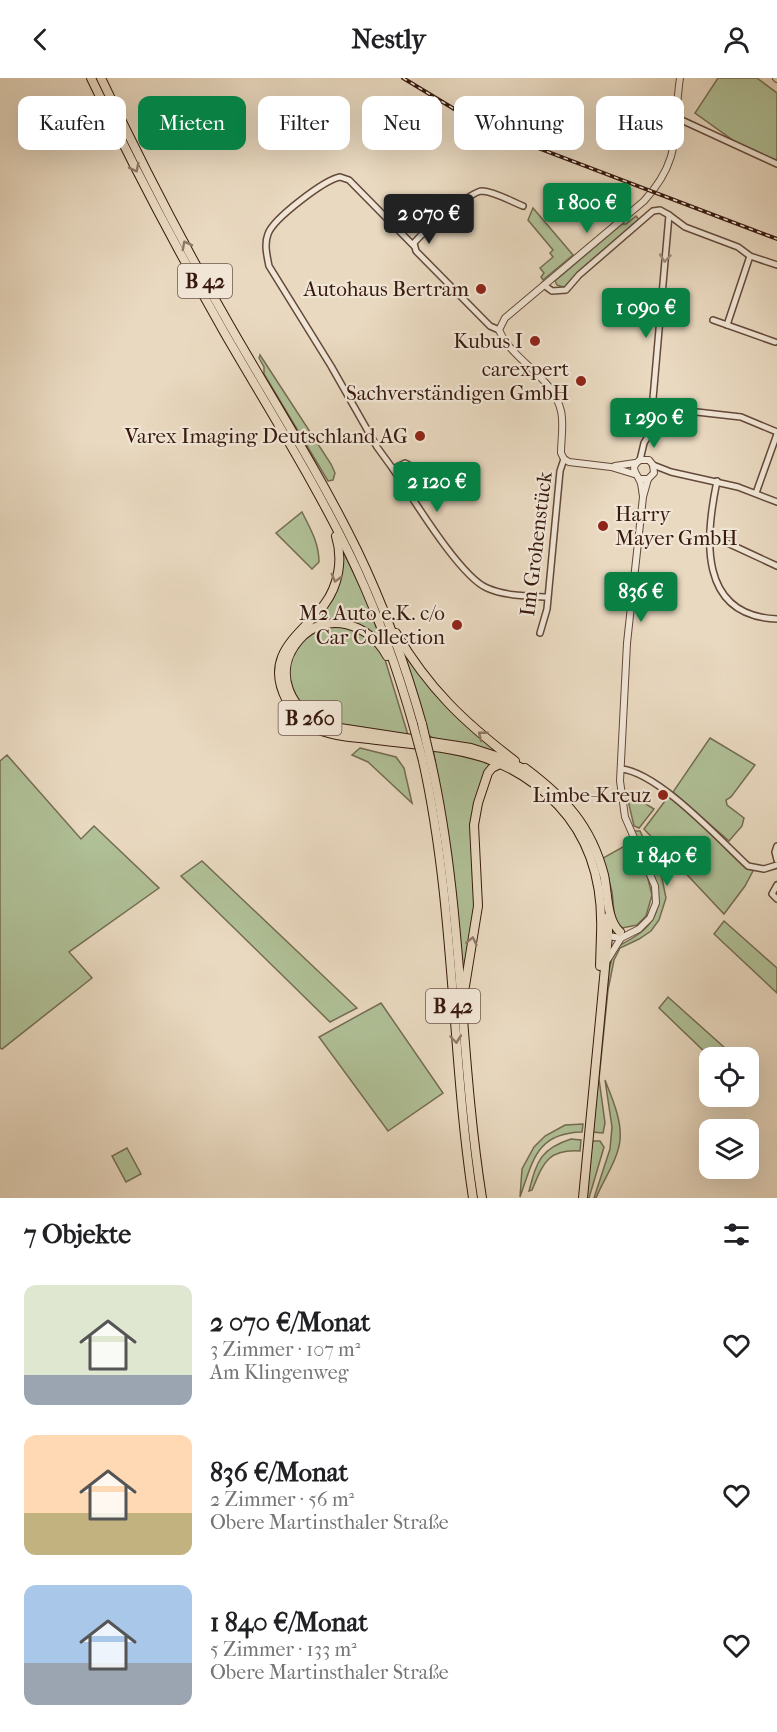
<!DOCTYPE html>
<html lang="de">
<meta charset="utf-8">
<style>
body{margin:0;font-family:"IM FELL French Canon",serif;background:#f2f2f2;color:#202124;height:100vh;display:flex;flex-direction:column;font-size:22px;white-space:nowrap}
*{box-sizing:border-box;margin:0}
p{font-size:20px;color:#757577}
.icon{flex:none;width:33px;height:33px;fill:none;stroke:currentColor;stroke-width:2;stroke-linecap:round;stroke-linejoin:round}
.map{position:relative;height:1120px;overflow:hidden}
.details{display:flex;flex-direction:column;background:#fff;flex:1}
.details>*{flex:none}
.guide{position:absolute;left:18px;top:18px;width:741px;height:54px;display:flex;gap:12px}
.fabs{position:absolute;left:699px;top:969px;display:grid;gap:12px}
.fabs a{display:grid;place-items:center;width:60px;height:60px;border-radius:12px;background:#fff;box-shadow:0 6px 24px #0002;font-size:30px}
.price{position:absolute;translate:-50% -51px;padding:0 14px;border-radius:6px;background:#0b8043;color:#fff;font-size:20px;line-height:39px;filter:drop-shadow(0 2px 3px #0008)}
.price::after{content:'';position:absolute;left:50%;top:36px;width:18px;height:14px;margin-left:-9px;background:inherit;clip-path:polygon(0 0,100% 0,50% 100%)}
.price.current{background:#222;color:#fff}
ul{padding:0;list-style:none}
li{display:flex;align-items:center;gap:18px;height:150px;padding:0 24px}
li span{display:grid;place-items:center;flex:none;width:168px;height:120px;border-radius:12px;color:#555}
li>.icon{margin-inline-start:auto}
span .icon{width:72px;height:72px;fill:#fffc;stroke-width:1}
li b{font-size:26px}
h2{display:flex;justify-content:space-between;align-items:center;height:72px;padding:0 24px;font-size:26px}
.pill{padding:0 21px;border-radius:12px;background:#fff;box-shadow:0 6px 24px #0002;font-size:21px;line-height:54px}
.pill.current{background:#0b8043;color:#fff}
header{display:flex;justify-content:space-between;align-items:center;height:78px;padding:0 24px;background:#fff;font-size:27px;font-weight:800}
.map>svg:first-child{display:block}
.green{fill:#b0c097;stroke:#746c52;stroke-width:1.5}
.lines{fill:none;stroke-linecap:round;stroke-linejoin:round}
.minor-casing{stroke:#64493a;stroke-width:8}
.tertiary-casing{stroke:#64493a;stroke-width:8}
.primary-casing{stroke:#37190e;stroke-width:10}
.trunk-casing{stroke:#37190e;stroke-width:10}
.minor{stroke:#f1e6d6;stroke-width:5}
.tertiary{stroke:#f1e6d6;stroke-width:6}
.primary{stroke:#e9d9c0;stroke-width:8}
.trunk{stroke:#e9d9c0;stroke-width:8}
.rail-casing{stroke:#37190e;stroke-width:4}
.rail{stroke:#f1e6d6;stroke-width:1.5;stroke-dasharray:4.5;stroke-linecap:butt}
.trunk-bridge-casing{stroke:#37190e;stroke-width:10;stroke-linecap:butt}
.trunk-bridge{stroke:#e9d9c0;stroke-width:8}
.oneway{stroke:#907967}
.oneway2{stroke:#9d8a7c}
.poi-dot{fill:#8f2418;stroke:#f1e6d6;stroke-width:2}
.labels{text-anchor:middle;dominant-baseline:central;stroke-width:4.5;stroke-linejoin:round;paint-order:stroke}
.shield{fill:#f1e6d6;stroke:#6f564a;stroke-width:1.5}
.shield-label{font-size:20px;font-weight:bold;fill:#37190e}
.poi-label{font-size:21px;fill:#37190e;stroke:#f1e6d6;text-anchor:end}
.street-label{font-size:21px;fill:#37190e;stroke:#f1e6d6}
</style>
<header><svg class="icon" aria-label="back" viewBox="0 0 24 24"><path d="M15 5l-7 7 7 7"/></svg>Nestly<svg class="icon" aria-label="person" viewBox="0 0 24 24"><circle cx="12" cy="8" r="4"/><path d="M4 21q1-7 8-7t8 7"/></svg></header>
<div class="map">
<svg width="777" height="1120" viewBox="0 0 777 1120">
<rect width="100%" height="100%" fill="#e9d9c0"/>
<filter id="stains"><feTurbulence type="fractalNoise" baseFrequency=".00333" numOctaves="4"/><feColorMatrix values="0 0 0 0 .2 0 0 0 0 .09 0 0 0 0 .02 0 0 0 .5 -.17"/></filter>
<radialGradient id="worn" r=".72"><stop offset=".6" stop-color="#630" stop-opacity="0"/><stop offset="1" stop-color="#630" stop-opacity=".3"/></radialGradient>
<g class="green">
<polygon points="718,0 757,0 777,15 777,84 737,65 695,35"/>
<polygon points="533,130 573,177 543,202 541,199 544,195 540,190 553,179 550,175 553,172 528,142"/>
<polygon points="636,138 639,142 579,193 566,210 557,207 555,203 622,146 626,146"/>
<polygon points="260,277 331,386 335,395 333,402 328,403 264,296 264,289 259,280"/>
<path d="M302,434C310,450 319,465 319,484L312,491L276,455Z"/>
<polygon points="340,467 365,519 382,565 360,548 311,549 307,547 331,520"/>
<path d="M331,547L359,552L383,575L408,657C364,651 286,653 289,591C291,565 310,556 331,547Z"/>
<polygon points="399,562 426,604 508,679 433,660 428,657"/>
<polygon points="710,660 755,687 731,719 726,722 727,727 744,740 742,748 729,763 673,714"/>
<polygon points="360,670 396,679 404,690 412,725 368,684 352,677"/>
<polygon points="433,671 493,686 477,717 475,827 463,896 450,770"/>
<polygon points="7,677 81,761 94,748 159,810 69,874 92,900 2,971 0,970 0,683"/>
<polygon points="626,714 654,731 639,750 634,748"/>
<polygon points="668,719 670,719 753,793 745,808 724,836 644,751"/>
<path d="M632,753H640L662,800L666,820L659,842L651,853L639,861L620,870L614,882L608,912L599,1001L605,1045L603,1055L592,1054L609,892C616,861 619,871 640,855C678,825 648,786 632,753Z"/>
<polygon points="630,765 647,797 652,817 646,838 637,847 622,850 615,844 612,814 603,780"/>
<polygon points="202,783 357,930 330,944 181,798"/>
<polygon points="724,843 777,890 777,915 714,856"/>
<polygon points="668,919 735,979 710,979 659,930"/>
<polygon points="381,925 443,1015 388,1053 319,959"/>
<path d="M605,1002C612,1020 622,1042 620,1062C618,1082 603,1102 596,1120H594L610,1071L612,1049Z"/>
<path d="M583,1046L582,1054C536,1055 533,1083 520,1119L522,1091L534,1069L545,1058L565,1047Z"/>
<path d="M571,1061L581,1062L580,1073C547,1071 543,1086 532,1112L529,1113C537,1083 540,1071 571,1061Z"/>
<polygon points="592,1063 600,1063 604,1069 589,1120 586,1120"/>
<polygon points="127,1070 141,1096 126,1104 112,1078"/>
</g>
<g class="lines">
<g class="minor-casing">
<g id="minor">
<polyline points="677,40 777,86"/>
<polyline points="669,137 685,149 738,169 750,178 777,187"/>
<polyline points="544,207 552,213 566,212 579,197 653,133 660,132 669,137 650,355 644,365 640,382"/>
<polyline points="713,242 775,264"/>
<polyline points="727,247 750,178"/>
<path d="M499,252L490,248L416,173L414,165C422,155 471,113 482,113C496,114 510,123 523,128"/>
<polyline points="688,333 741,339 777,354"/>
<polyline points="653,387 671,394 738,409 777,424"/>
<path d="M393,391L377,369L331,288L269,188C267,178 264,166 268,156C273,141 324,102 340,99L349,102L414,168"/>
<path d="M717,403C705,460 698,538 777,541"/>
<path d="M407,412L393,391L405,385L409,387L412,395L407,412C422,435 463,500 487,510C505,518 527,518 547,519"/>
<polyline points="756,415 777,356"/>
<polyline points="710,460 721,462 777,488"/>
<polyline points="540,555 547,531 560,393 564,381"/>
<path d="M621,691C658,694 720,762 748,788L764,791L777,787"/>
<polyline points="777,768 775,774 777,782"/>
<polyline points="777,807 772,816 777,821"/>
</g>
</g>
<g class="tertiary-casing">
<g id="tertiary">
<polyline points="776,0 777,1"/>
<polyline points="615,388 635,385"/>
<path d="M634,396L611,389L569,384L564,381L561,375C561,362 564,346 561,333C553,298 512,283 499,252L505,240L644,123C684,79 672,53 680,0"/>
<path d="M639,401H648L654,395L653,387L649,382H640C629,390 636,394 640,403C642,407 642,414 643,418"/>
<polyline points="608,858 621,860 639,851 650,840 656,825 655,808 625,739 620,703 627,565 643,419 648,401"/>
<polyline points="608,881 621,860"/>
</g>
</g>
<g class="primary-casing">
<g id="primary">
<polyline points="600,888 601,856"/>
<polyline points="583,1120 608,858 602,856"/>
</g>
</g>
<g class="trunk-casing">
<g id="trunk">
<path d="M91,0C132,86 177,171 224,254C269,332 319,410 357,492C380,542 398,593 413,646"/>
<path d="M101,0C141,84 183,166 229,246C272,321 319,394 357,472C384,528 405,586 422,646"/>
<path d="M336,458C343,481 339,507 324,527C301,557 262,576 287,623C292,634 301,643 312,649C330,658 350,659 369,661C406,666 446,668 482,679C510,688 537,705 558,727C592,763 603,807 601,856"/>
<path d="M396,555C429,611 464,644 515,683"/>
<path d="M387,578C370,546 326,531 299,562C271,594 291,635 327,648L471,670L499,679L528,693"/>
<path d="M423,683C455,828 451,974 473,1120"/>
<path d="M431,684C463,827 459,975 482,1120"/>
<path d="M525,690C565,720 591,747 604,797C608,815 606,841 620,854"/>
<polyline points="608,858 608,839"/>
<polyline points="465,908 478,828 474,747 478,725 488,695 492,690 500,686"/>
</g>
</g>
<use href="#minor" class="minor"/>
<use href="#tertiary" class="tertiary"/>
<use href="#primary" class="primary"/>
<use href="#trunk" class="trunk"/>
<g class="rail-casing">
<polyline id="rail" points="403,0 474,43 509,59 777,161"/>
</g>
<use href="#rail" class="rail"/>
<g class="trunk-bridge-casing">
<g id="trunk-bridge">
<polyline points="413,646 423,683"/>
<polyline points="422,646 431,684"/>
</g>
</g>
<use href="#trunk-bridge" class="trunk-bridge"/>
</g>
<defs><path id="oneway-chevron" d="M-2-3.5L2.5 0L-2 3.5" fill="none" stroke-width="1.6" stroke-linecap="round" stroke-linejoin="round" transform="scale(1.5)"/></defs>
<g class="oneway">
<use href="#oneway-chevron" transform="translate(135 90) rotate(63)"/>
<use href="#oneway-chevron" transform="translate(186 167) rotate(-118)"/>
<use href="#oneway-chevron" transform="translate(336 500) rotate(105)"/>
<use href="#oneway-chevron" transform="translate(482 657) rotate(-141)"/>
<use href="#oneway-chevron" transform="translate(472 863) rotate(-78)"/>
<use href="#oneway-chevron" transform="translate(456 961) rotate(85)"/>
</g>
<use class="oneway2" href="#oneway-chevron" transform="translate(665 180) rotate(95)"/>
<g class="poi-dot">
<circle cx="481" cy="211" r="6"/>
<circle cx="535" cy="263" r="6"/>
<circle cx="581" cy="303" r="6"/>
<circle cx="420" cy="358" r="6"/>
<circle cx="603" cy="448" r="6"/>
<circle cx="457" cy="547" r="6"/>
<circle cx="663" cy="717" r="6"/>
</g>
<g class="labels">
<g class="shield">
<rect x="178" y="186" width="54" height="34" rx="4.5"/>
<rect x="278.5" y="623" width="63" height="34" rx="4.5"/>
<rect x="426" y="911" width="54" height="34" rx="4.5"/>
</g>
<g class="shield-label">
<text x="205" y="203">B 42</text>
<text x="310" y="640">B 260</text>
<text x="453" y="928">B 42</text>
</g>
<g class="poi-label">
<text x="469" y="211">Autohaus Bertram</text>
<text x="523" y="263">Kubus I</text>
<text x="569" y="291">carexpert<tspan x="569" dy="24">Sachverständigen GmbH</tspan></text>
<text x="408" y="358">Varex Imaging Deutschland AG</text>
<text x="615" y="436" text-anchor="start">Harry<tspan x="615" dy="24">Mayer GmbH</tspan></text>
<text x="445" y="535">M2 Auto e.K. c/o<tspan x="445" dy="24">Car Collection</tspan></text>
<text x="651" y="717">Limbe-Kreuz</text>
</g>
<g class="street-label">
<text transform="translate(536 466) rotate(-83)">Im Grohenstück</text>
</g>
</g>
<rect width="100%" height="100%" filter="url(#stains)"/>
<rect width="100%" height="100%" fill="url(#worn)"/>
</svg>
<div class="fabs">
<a><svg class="icon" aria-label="locate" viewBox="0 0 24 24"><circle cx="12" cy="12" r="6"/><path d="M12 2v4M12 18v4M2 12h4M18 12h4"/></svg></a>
<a><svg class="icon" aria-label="layers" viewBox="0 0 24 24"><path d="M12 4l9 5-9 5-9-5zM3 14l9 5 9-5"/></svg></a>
</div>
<b class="price" style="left:587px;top:156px">1 800 €</b>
<b class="price current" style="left:429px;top:167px">2 070 €</b>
<b class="price" style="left:646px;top:261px">1 090 €</b>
<b class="price" style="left:654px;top:371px">1 290 €</b>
<b class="price" style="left:437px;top:435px">2 120 €</b>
<b class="price" style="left:641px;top:545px">836 €</b>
<b class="price" style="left:667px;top:809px">1 840 €</b>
<div class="guide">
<a class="pill">Kaufen</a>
<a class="pill current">Mieten</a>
<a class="pill">Filter</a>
<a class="pill">Neu</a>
<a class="pill">Wohnung</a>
<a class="pill">Haus</a>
</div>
</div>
<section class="details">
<h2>7 Objekte<svg class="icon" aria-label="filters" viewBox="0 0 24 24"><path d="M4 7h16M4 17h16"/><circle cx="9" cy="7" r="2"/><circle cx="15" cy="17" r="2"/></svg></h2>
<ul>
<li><span style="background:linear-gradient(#dfe7d0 75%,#9aa5b1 0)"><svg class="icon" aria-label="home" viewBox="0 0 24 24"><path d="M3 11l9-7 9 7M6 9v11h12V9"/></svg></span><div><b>2 070 €/Monat</b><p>3 Zimmer · 107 m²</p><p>Am Klingenweg</p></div><svg class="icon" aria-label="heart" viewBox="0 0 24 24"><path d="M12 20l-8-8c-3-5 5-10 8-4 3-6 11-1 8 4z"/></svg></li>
<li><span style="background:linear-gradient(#ffd9b3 65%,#c2b280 0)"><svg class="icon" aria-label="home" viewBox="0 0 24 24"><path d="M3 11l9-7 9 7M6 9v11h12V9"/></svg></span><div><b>836 €/Monat</b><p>2 Zimmer · 56 m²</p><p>Obere Martinsthaler Straße</p></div><svg class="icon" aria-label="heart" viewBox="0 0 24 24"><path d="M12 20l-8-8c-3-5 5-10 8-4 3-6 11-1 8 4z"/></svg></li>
<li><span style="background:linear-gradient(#a9c7e8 65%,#9aa5b1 0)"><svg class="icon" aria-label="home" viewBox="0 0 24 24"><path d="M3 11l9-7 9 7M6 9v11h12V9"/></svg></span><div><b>1 840 €/Monat</b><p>5 Zimmer · 133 m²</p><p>Obere Martinsthaler Straße</p></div><svg class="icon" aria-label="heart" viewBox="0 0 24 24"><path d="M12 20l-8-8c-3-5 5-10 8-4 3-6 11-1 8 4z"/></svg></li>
</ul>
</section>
